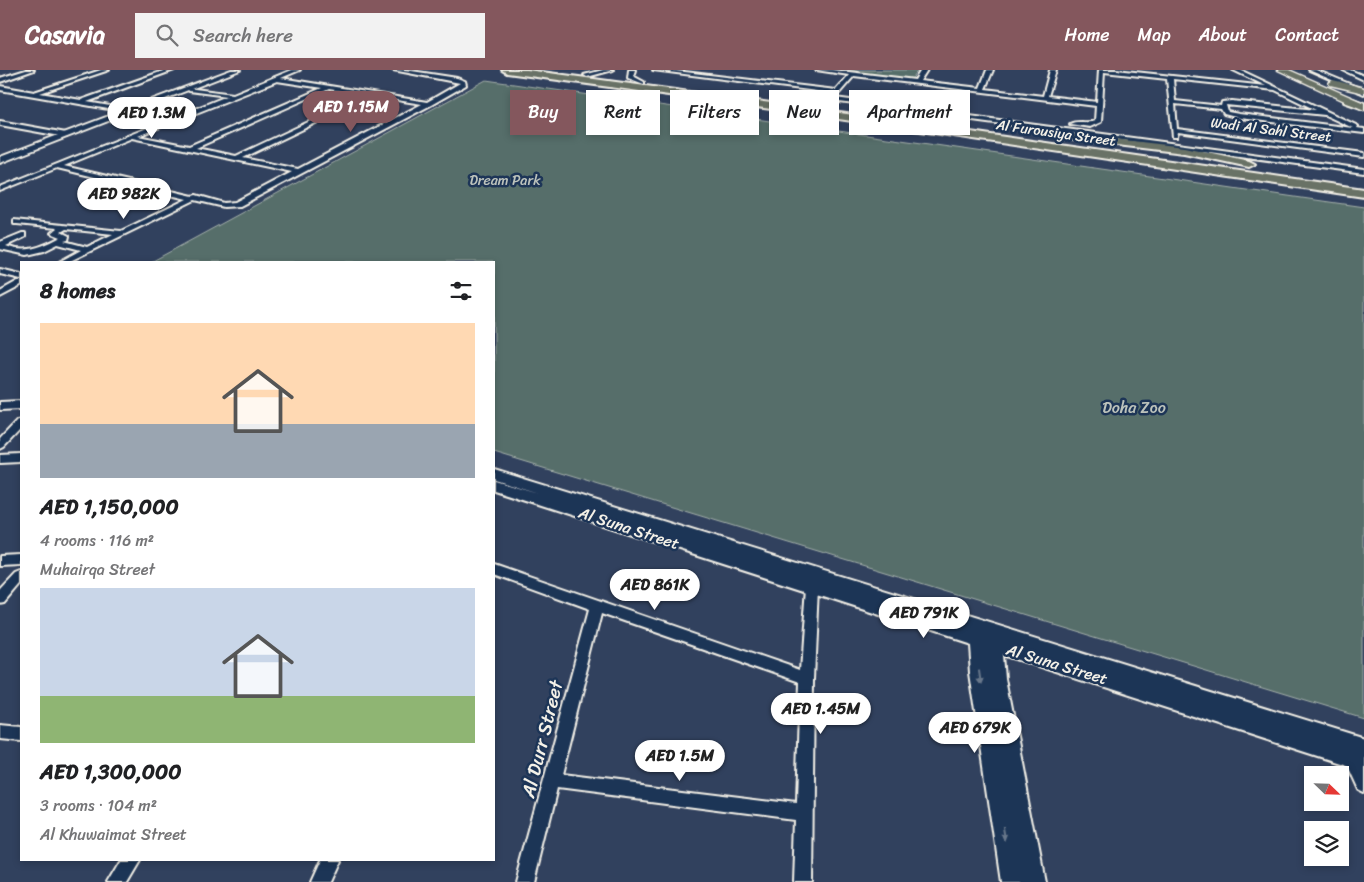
<!DOCTYPE html>
<meta charset="utf-8">
<style>
body{margin:0;font-family:Sriracha,sans-serif;background:#f2f2f2;color:#202124;height:100vh;display:flex;flex-direction:column;font-size:19px;white-space:nowrap}
*{box-sizing:border-box;margin:0}
p{font-size:16px;color:#757577}
.icon{flex:none;width:28px;height:28px;fill:none;stroke:currentColor;stroke-width:2;stroke-linecap:round;stroke-linejoin:round}
.map{position:relative;flex:1;overflow:hidden}
.drawer{position:absolute;left:20px;top:191px;width:475px;height:600px;display:flex;flex-direction:column;background:#fff;border-radius:0px;box-shadow:0 2px 8px #0003}
.drawer>*{flex:none}
.guide{position:absolute;left:510px;top:20px;width:475px;height:45px;display:flex;gap:10px}
.needle{width:32px;rotate:113deg}
.fabs{position:absolute;left:1304px;top:696px;display:grid;gap:10px}
.fabs a{display:grid;place-items:center;width:45px;height:45px;border-radius:0px;background:#fff;box-shadow:0 2px 8px #0003;font-size:25px}
.price{position:absolute;translate:-50% -42px;padding:0 11px;border-radius:18px;background:#fff;color:#222;font-size:16px;line-height:32px;filter:drop-shadow(0 1px 2px #0008)}
.price::after{content:'';position:absolute;left:50%;top:30px;width:15px;height:11px;margin-left:-8px;background:inherit;clip-path:polygon(0 0,100% 0,50% 100%)}
.price.active{background:#84575d;color:#fff}
ul{padding:0;list-style:none}
li{display:grid;align-content:center;gap:10px;height:265px;padding:0 20px}
li span{display:grid;place-items:center;height:155px;border-radius:0px;color:#555}
li>.icon{margin-inline-start:auto}
span .icon{width:90px;height:90px;fill:#fffc;stroke-width:1}
li b{font-size:21px}
h2{display:flex;justify-content:space-between;align-items:center;height:60px;padding:0 20px;font-size:21px}
.tag{padding:0 18px;border-radius:0px;background:#fff;box-shadow:0 2px 8px #0003;font-size:18px;line-height:45px}
.tag.active{background:#84575d;color:#fff}
header{display:flex;align-items:center;gap:30px;box-sizing:border-box;height:70px;padding:0 25px;background:#84575d;color:#fff}
header strong{font-size:24px}
nav{display:flex;gap:28px;margin-inline-start:auto;font-size:18px}
.search{width:350px;height:45px;background:#f2f2f2;display:flex;align-items:center;gap:12px;box-sizing:border-box;padding:0 18px;border-radius:0px;color:#757577;font-size:19px}
.map>svg:first-child{display:block}
.green{fill:#566e6b;stroke:#a5b0aa}
.lines{fill:none;stroke-linecap:round;stroke-linejoin:round}
.minor-casing{stroke:#f4f1e8;stroke-width:4}
.tertiary-casing{stroke:#f4f1e8;stroke-width:4}
.primary-casing{stroke:#f4f1e8;stroke-width:3}
.trunk-casing{stroke:#f4f1e8;stroke-width:4}
.minor{fill:#1d3557;fill-rule:evenodd}
.tertiary{fill:#1d3557;fill-rule:evenodd}
.primary{fill:#697266;fill-rule:evenodd}
.trunk{fill:#697266;fill-rule:evenodd}
.oneway{fill:#68778a}
.labels{text-anchor:middle;dominant-baseline:central;stroke-width:5;stroke-linejoin:round;paint-order:stroke}
.far-street-label{font-size:14px;fill:#f4f1e8;stroke:#1d3557}
.far-park-label{font-size:14px;fill:#bdc3bc;stroke:#1d3557}
.park-label{font-size:16px;fill:#bdc3bc;stroke:#1d3557}
.street-label{font-size:16px;fill:#f4f1e8;stroke:#1d3557}
.near-street-label{font-size:19px;fill:#f4f1e8;stroke:#1d3557}
</style>
<header>
<strong>Casavia</strong>
<div class="search"><svg class="icon" aria-label="search" viewBox="0 0 24 24"><circle cx="10" cy="10" r="6"/><path d="M15 15l6 6"/></svg>Search here</div>
<nav><a>Home</a><a>Map</a><a>About</a><a>Contact</a></nav>
</header>
<div class="map">
<svg width="1364" height="812" viewBox="0 0 1364 812">
<rect width="100%" height="100%" fill="#31415e"/>
<filter id="ink" filterUnits="userSpaceOnUse"><feTurbulence type="fractalNoise" baseFrequency=".02" numOctaves="2"/><feDisplacementMap in="SourceGraphic" scale="10" xChannelSelector="R" yChannelSelector="G"/><feConvolveMatrix kernelMatrix="1 2 1 2 8 2 1 2 1" color-interpolation-filters="sRGB"/></filter>
<g filter="url(#ink)">
<g class="green">
<polygon points="832,0 918,0 911,10"/>
<polygon points="486,10 1364,137 1364,648 494,383 494,192 151,192"/>
</g>
<g class="lines">
<g class="minor-casing">
<g id="minor">
<polygon points="26,0 34,0 0,12 0,8"/>
<polygon points="101,0 109,0 40,23 81,30 166,0 174,0 87,32 133,40 131,43 0,20 0,16 34,22"/>
<path d="M292,0H300L281,8L427,32L460,13L393,0H405L457,8L465,11L466,15L431,35L240,136L224,137L195,130L68,192H59L81,180L58,174L44,181L27,185L0,179V172L22,163H25V167L6,176C26,184 42,177 61,167L51,163L57,158L17,154H14V150L121,161L187,129L57,98L0,121V117L227,26L189,21L187,18L233,24ZM277,11L322,18L189,76L138,66ZM329,19L366,25L236,86L196,78ZM372,26L422,34L298,99L243,88ZM132,68L292,102L235,132L224,133L196,125L193,126L64,96ZM66,159L113,164L87,177L64,171L68,170L69,166L61,162Z"/>
<polygon points="603,0 613,0 587,7 584,5"/>
<polygon points="629,0 635,0 633,6 644,12 644,14 628,8"/>
<path d="M653,0H668L836,20L849,5L816,0H832L915,10L921,0H927L920,11L980,18L987,0H993L985,19L1043,26L1050,0H1056L1048,26L1097,32L1099,0H1116L1266,16L1233,0H1240L1358,56L1357,58L1364,59V63L1239,48L1224,44L1221,39L1175,34L1177,59L1364,83V87L1178,62L1177,67H1173L1167,9L1104,2L1101,52L1090,57L1070,54C1077,50 1087,54 1095,51L1096,36L854,6L835,28L1364,99V103L832,31L829,29L833,23ZM1173,9L1275,20L1316,40L1232,31L1222,32L1221,36L1175,31ZM1226,35L1325,45L1353,58L1239,44L1228,42Z"/>
<polygon points="1309,0 1316,0 1364,20 1364,24"/>
<polygon points="1343,0 1350,0 1364,6 1364,10"/>
<polygon points="0,51 66,63 69,65 66,67 0,55"/>
<polygon points="0,199 21,204 21,209 0,204"/>
<polygon points="18,211 21,211 21,216 0,227 0,221"/>
<polygon points="21,350 21,359 4,377 0,379 0,369 17,351"/>
<polygon points="21,384 21,392 0,393 0,385"/>
<polygon points="21,485 21,495 0,496 0,486"/>
<path d="M494,494L800,600L806,516L810,506L815,505L820,506L821,510L818,516L814,608L812,812H794L796,750L557,719L534,812H516L590,539L494,504ZM602,543L800,612L796,734L561,705Z"/>
<polygon points="21,502 21,515 5,534 0,535 0,521 16,504"/>
<polygon points="0,655 21,657 21,671 0,669"/>
<polygon points="1350,678 1355,680 1364,698 1364,723 1358,720 1342,685 1345,680"/>
<polygon points="121,790 140,790 127,812 108,812"/>
<polygon points="320,790 338,790 328,812 310,812"/>
</g>
</g>
<g class="tertiary-casing">
<g id="tertiary">
<polygon points="231,0 240,0 0,93 0,87"/>
<polygon points="21,331 21,339 0,340 0,332"/>
<polygon points="494,399 1364,668 1364,701 1004,585 1006,609 1045,812 1001,812 970,601 968,573 494,420 494,410 538,423 494,409"/>
</g>
</g>
<g class="primary-casing">
<g id="primary">
<polygon points="1278,0 1289,0 1364,33 1364,40"/>
<polygon points="1333,10 1364,18 1364,23 1330,15 1329,13"/>
</g>
</g>
<g class="trunk-casing">
<g id="trunk">
<polygon points="502,0 527,0 771,33 1364,119 1364,127 771,39 507,3"/>
<polygon points="1348,27 1364,33 1364,39 1344,32 1344,28"/>
<polygon points="1062,63 1184,77 1249,91 1255,94 1249,97 1184,83 1058,68 1057,66 1058,64"/>
</g>
</g>
<use href="#minor" class="minor"/>
<use href="#tertiary" class="tertiary"/>
<use href="#primary" class="primary"/>
<use href="#trunk" class="trunk"/>
</g>
<defs><path id="oneway-solid" d="M-6-.8H1V-3.2L6.5 0L1 3.2V.8H-6Z" transform="scale(1.25)"/></defs>
<g class="oneway">
<use href="#oneway-solid" transform="translate(980 605) rotate(82)"/>
<use href="#oneway-solid" transform="translate(1006 766) rotate(81)"/>
</g>
</g>
<g class="labels">
<g class="far-street-label">
<text transform="translate(1271 60) rotate(7)">Wadi Al Sahl Street</text>
<text transform="translate(1056 63) rotate(8)">Al Furousiya Street</text>
</g>
<g class="far-park-label">
<text x="505" y="110">Dream Park</text>
</g>
<g class="park-label">
<text x="1134" y="337">Doha Zoo</text>
</g>
<g class="street-label">
<text transform="translate(629 458) rotate(18)">Al Suna Street</text>
<text transform="translate(1057 594) rotate(17)">Al Suna Street</text>
</g>
<g class="near-street-label">
<text transform="translate(542 669) rotate(-76)">Al Durr Street</text>
</g>
</g>
</svg>
<div class="fabs">
<a><svg class="needle" viewBox="-14 -14 28 28"><path d="M0-13l5 13h-10z" fill="#e53935"/><path d="M0 13l5-13h-10z" fill="#757577"/></svg></a>
<a><svg class="icon" aria-label="layers" viewBox="0 0 24 24"><path d="M12 4l9 5-9 5-9-5zM3 14l9 5 9-5"/></svg></a>
</div>
<b class="price active" style="left:351px;top:63px">AED 1.15M</b>
<b class="price" style="left:152px;top:69px">AED 1.3M</b>
<b class="price" style="left:124px;top:150px">AED 982K</b>
<b class="price" style="left:655px;top:541px">AED 861K</b>
<b class="price" style="left:924px;top:569px">AED 791K</b>
<b class="price" style="left:821px;top:665px">AED 1.45M</b>
<b class="price" style="left:975px;top:684px">AED 679K</b>
<b class="price" style="left:680px;top:712px">AED 1.5M</b>
<div class="guide">
<a class="tag active">Buy</a>
<a class="tag">Rent</a>
<a class="tag">Filters</a>
<a class="tag">New</a>
<a class="tag">Apartment</a>
</div>
<section class="drawer">
<h2>8 homes<svg class="icon" aria-label="filters" viewBox="0 0 24 24"><path d="M4 7h16M4 17h16"/><circle cx="9" cy="7" r="2"/><circle cx="15" cy="17" r="2"/></svg></h2>
<ul>
<li><span style="background:linear-gradient(#ffd9b3 65%,#9aa5b1 0)"><svg class="icon" aria-label="home" viewBox="0 0 24 24"><path d="M3 11l9-7 9 7M6 9v11h12V9"/></svg></span><div><b>AED 1,150,000</b><p>4 rooms · 116 m²</p><p>Muhairqa Street</p></div></li>
<li><span style="background:linear-gradient(#c9d6e8 70%,#8fb573 0)"><svg class="icon" aria-label="home" viewBox="0 0 24 24"><path d="M3 11l9-7 9 7M6 9v11h12V9"/></svg></span><div><b>AED 1,300,000</b><p>3 rooms · 104 m²</p><p>Al Khuwaimat Street</p></div></li>
</ul>
</section>
</div>
